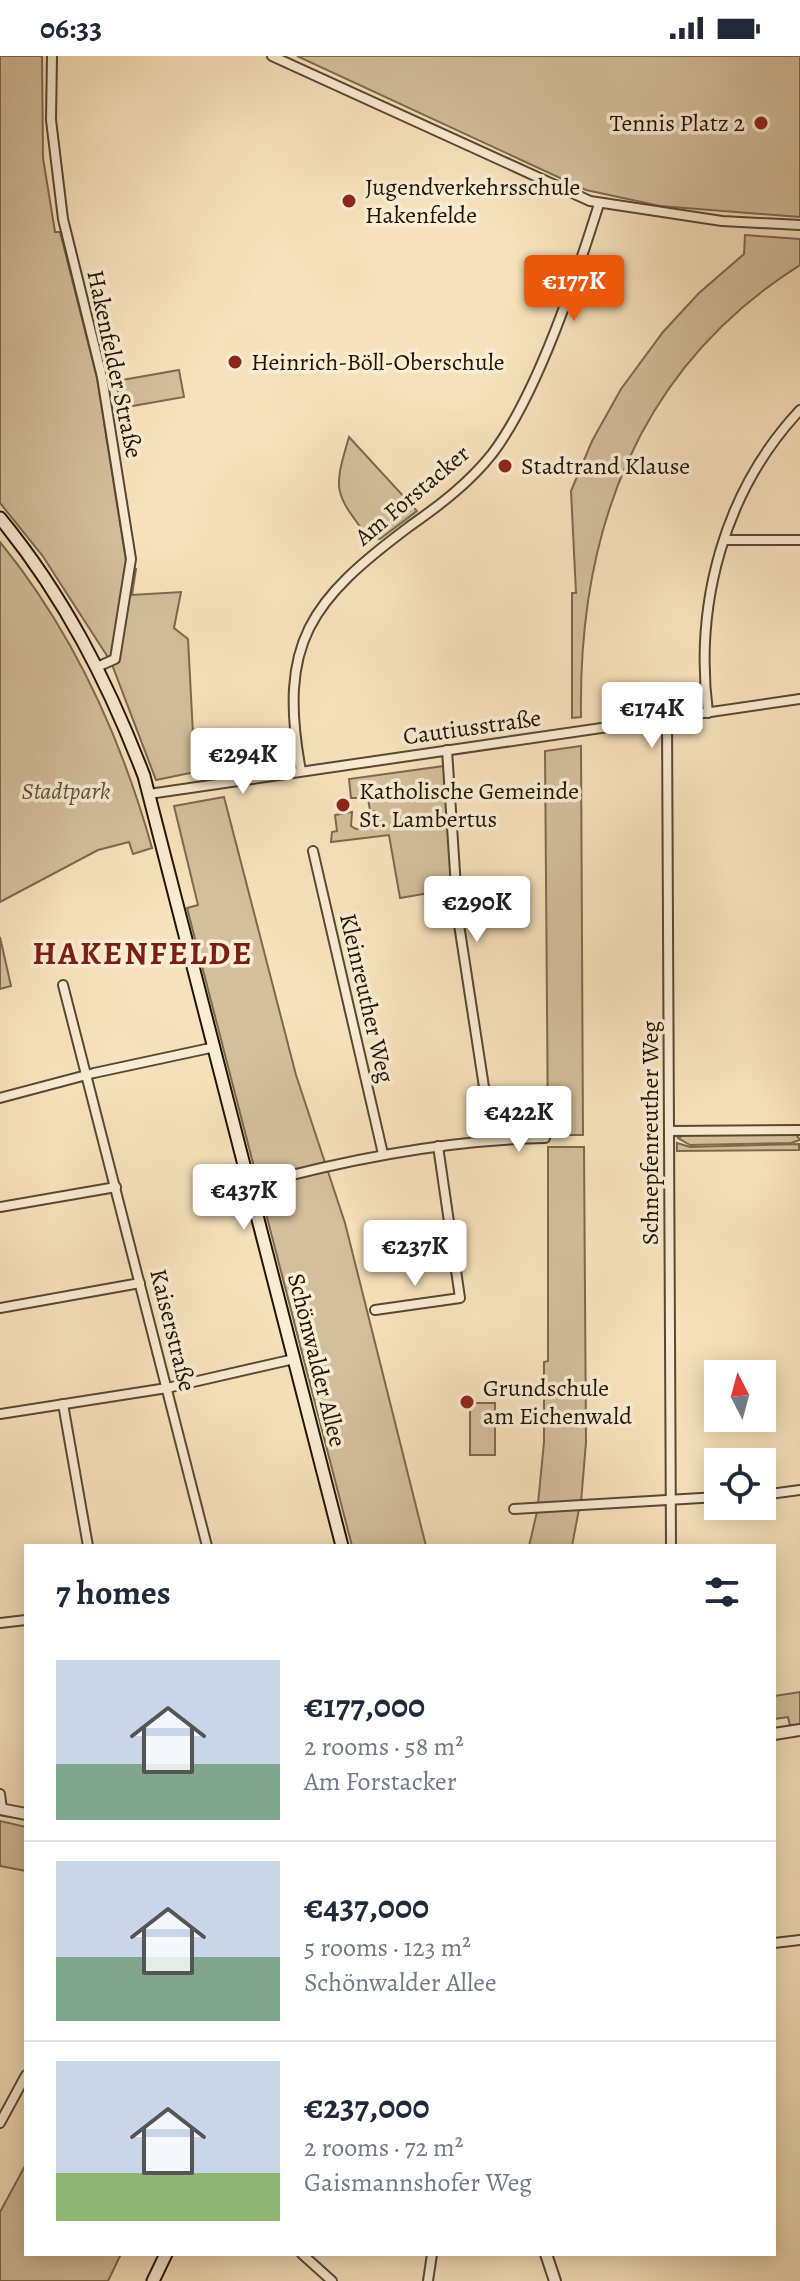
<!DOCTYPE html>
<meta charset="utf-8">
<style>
body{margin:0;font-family:Alegreya,serif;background:#f6f6f7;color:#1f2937;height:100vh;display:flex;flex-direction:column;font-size:30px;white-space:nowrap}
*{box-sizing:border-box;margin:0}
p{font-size:26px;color:#747a83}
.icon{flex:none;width:44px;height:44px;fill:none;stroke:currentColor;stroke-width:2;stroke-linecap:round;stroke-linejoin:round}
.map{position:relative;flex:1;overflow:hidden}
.side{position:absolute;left:24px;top:1488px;width:752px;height:712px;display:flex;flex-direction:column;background:#fff;border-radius:0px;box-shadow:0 4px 20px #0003}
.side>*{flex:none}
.needle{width:52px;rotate:354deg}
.fabs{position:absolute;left:704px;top:1304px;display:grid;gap:16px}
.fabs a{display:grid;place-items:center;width:72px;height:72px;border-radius:0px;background:#fff;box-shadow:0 4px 20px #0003;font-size:40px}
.price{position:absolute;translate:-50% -68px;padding:0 18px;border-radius:8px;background:#fff;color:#222;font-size:26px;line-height:52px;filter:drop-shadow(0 2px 4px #0008)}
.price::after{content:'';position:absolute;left:50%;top:48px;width:24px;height:18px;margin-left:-12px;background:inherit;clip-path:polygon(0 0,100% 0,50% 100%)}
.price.active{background:#ea580c;color:#fff}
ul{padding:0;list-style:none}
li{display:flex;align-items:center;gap:24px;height:200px;padding:0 32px}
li+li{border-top:2px solid #e0e1e3}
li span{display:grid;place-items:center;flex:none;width:224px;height:160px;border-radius:0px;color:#555}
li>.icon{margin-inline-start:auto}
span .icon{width:96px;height:96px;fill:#fffc;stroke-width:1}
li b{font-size:34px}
h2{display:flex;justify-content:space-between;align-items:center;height:96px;padding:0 32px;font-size:34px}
.status{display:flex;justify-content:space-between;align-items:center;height:56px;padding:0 40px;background:#fff;direction:ltr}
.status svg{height:22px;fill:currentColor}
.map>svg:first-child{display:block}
.green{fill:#d3c09b;stroke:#7b6a4e;stroke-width:2}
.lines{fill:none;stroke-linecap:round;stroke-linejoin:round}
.minor-casing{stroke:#584830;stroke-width:12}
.tertiary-casing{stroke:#584830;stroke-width:14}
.secondary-casing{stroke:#231401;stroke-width:15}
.minor{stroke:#faedd3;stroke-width:8}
.tertiary{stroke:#faedd3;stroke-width:10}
.secondary{stroke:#faedd3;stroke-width:11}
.poi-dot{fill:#8f2418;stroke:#faedd3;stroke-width:3}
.labels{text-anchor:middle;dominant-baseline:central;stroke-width:7;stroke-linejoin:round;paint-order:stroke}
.poi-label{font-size:24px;fill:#231401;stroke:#faedd3;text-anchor:start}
.street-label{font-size:24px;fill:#231401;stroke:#faedd3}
.park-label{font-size:24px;font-style:italic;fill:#615037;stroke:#faedd3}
.district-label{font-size:32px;font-weight:bold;letter-spacing:2px;fill:#7a1f14;stroke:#faedd3}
</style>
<div class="status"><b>06:33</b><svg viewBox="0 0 49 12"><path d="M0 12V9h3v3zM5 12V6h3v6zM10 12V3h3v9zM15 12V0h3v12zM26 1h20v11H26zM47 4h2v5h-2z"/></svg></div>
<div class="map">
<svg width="800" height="2225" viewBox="0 0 800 2225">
<rect width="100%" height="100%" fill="#f7e3bb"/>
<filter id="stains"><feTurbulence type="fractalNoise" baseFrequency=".0025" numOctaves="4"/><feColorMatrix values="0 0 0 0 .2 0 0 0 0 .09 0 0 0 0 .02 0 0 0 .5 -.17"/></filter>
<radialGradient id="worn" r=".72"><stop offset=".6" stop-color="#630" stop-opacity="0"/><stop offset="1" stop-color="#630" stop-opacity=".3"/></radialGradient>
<g class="green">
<polygon points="0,0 42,0 43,102 55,176 60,176 97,322 127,511 136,513 132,539 181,536 174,572 188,583 195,716 156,724 111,606 42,499 0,447"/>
<polygon points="297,0 800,0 800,161 660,150 586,134"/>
<path d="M745,179L800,183V209C637,312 578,476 581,661L572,662V537H576L571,435L592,385L621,333L663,276L699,237L744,198Z"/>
<polygon points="179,314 184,341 121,352 116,325"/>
<path d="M349,381L417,455L380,483L367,480C334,436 333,435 349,381Z"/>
<path d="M0,486C73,576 121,681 152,792L133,798L129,786L98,794L0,846Z"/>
<polygon points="581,690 583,1079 548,1079 545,695"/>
<polygon points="444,710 452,833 400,842 389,779 331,786 332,776 337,775 335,759 352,756 351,770 356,773 377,770 375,755 370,755 368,742 351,742 349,723"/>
<polygon points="224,741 296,1019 345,1167 426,1490 352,1490 187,852 198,849 174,750"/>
<polygon points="0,881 11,930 0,933"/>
<polygon points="688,1077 795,1077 800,1084 791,1087 690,1089 678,1082"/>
<polygon points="677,1087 690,1091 799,1088 799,1094 677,1095"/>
<polygon points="548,1091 584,1091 586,1386 581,1446 538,1448 544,1386 544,1306 548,1305"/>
<rect x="470" y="1347" width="25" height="52"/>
<polygon points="579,1453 572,1490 529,1490 537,1456"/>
<polygon points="800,1636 800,1668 790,1670 788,1661 774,1663 774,1640"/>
<polygon points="0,1765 26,1771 26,1815 0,1810"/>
<polygon points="26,2108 26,2198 121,2198 108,2225 0,2225 0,2156"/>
</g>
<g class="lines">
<g class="minor-casing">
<g id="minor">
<polyline points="52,0 51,64 63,163 102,321 131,503 115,603 97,611"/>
<polyline points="272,0 590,145 722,165 800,169"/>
<polyline points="724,484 800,484"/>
<path d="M708,657C694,548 724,435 800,354"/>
<polyline points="667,663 671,1490"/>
<polyline points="447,694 458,862 492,1083"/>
<path d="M301,715C277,586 311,544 410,470C440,449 469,427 492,398C537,339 576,221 599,148"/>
<polyline points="149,738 800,643"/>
<polyline points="313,795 383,1098"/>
<polyline points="63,929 207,1490"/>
<polyline points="0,1042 94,1017 215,991"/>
<polyline points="670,1075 800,1074"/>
<path d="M250,1130C347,1103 444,1084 545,1082"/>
<polyline points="0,1151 116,1131"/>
<polyline points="0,1252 140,1227"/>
<polyline points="375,1254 460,1242 438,1090"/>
<polyline points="63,1348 88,1490"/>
<polyline points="0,1358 167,1332 294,1303"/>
<polyline points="762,1439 800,1434"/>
<polyline points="514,1453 718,1441"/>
<polyline points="0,1567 26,1564"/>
<polyline points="0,1738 2,1753"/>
<polyline points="774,1887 800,1884"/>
<polyline points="0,2067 26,2019"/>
<polyline points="302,2198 332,2225"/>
<polyline points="428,2225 432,2198"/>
</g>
</g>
<g class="tertiary-casing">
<g id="tertiary">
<polyline points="774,1678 800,1674"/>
<polyline points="0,1753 26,1758"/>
<polyline points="546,2198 555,2225"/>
</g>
</g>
<g class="secondary-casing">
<g id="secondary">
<path d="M0,462C64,540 108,626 144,720L342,1490"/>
<polyline points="153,2225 166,2198"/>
</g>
</g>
<use href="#minor" class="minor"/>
<use href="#tertiary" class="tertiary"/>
<use href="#secondary" class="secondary"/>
</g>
<g class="poi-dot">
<circle cx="761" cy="67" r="8"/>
<circle cx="349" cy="145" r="8"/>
<circle cx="235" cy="306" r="8"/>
<circle cx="505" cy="410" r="8"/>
<circle cx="343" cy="749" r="8"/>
<circle cx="467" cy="1346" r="8"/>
</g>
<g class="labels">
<g class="poi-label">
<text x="745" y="67" text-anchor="end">Tennis Platz 2</text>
<text x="365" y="131">Jugendverkehrsschule<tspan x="365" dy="28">Hakenfelde</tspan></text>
<text x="251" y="306">Heinrich-Böll-Oberschule</text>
<text x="521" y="410">Stadtrand Klause</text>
<text x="359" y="735">Katholische Gemeinde<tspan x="359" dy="28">St. Lambertus</tspan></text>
<text x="483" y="1332">Grundschule<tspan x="483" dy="28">am Eichenwald</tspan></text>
</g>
<g class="street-label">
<text transform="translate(115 308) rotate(78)">Hakenfelder Straße</text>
<text transform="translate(412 439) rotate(-40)">Am Forstacker</text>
<text transform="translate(472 671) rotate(-8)">Cautiusstraße</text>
<text transform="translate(367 942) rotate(77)">Kleinreuther Weg</text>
<text transform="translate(650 1077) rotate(-90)">Schnepfenreuther Weg</text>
<text transform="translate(173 1274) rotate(76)">Kaiserstraße</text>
<text transform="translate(317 1304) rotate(76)">Schönwalder Allee</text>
</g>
<g class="park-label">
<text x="66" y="735">Stadtpark</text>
</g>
<g class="district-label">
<text x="143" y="897">HAKENFELDE</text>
</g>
</g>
<rect width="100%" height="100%" filter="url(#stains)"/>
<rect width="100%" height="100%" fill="url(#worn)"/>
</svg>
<div class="fabs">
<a><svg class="needle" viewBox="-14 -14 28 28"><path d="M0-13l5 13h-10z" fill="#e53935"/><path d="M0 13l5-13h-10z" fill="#747a83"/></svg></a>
<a><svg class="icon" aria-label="locate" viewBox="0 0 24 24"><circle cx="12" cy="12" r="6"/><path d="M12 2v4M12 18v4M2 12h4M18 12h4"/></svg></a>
</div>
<b class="price active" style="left:574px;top:267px">€177K</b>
<b class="price" style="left:652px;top:694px">€174K</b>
<b class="price" style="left:243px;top:740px">€294K</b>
<b class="price" style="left:477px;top:888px">€290K</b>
<b class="price" style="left:519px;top:1098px">€422K</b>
<b class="price" style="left:244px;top:1176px">€437K</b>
<b class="price" style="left:415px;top:1232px">€237K</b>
<section class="side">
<h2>7 homes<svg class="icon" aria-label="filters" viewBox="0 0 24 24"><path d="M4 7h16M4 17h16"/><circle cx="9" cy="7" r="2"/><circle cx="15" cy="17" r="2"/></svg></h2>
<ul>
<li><span style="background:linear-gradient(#c9d6e8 65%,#7fa58c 0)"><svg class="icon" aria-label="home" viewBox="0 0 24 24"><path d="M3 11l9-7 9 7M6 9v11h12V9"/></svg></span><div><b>€177,000</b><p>2 rooms · 58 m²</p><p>Am Forstacker</p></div></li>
<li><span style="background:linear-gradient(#c9d6e8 60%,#7fa58c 0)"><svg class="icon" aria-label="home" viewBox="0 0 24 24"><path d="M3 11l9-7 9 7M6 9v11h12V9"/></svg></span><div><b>€437,000</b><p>5 rooms · 123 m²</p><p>Schönwalder Allee</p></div></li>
<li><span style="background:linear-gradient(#c9d6e8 70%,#8fb573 0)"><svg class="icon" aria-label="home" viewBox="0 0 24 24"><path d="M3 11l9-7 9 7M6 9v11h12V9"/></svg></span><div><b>€237,000</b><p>2 rooms · 72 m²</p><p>Gaismannshofer Weg</p></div></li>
</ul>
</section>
</div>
